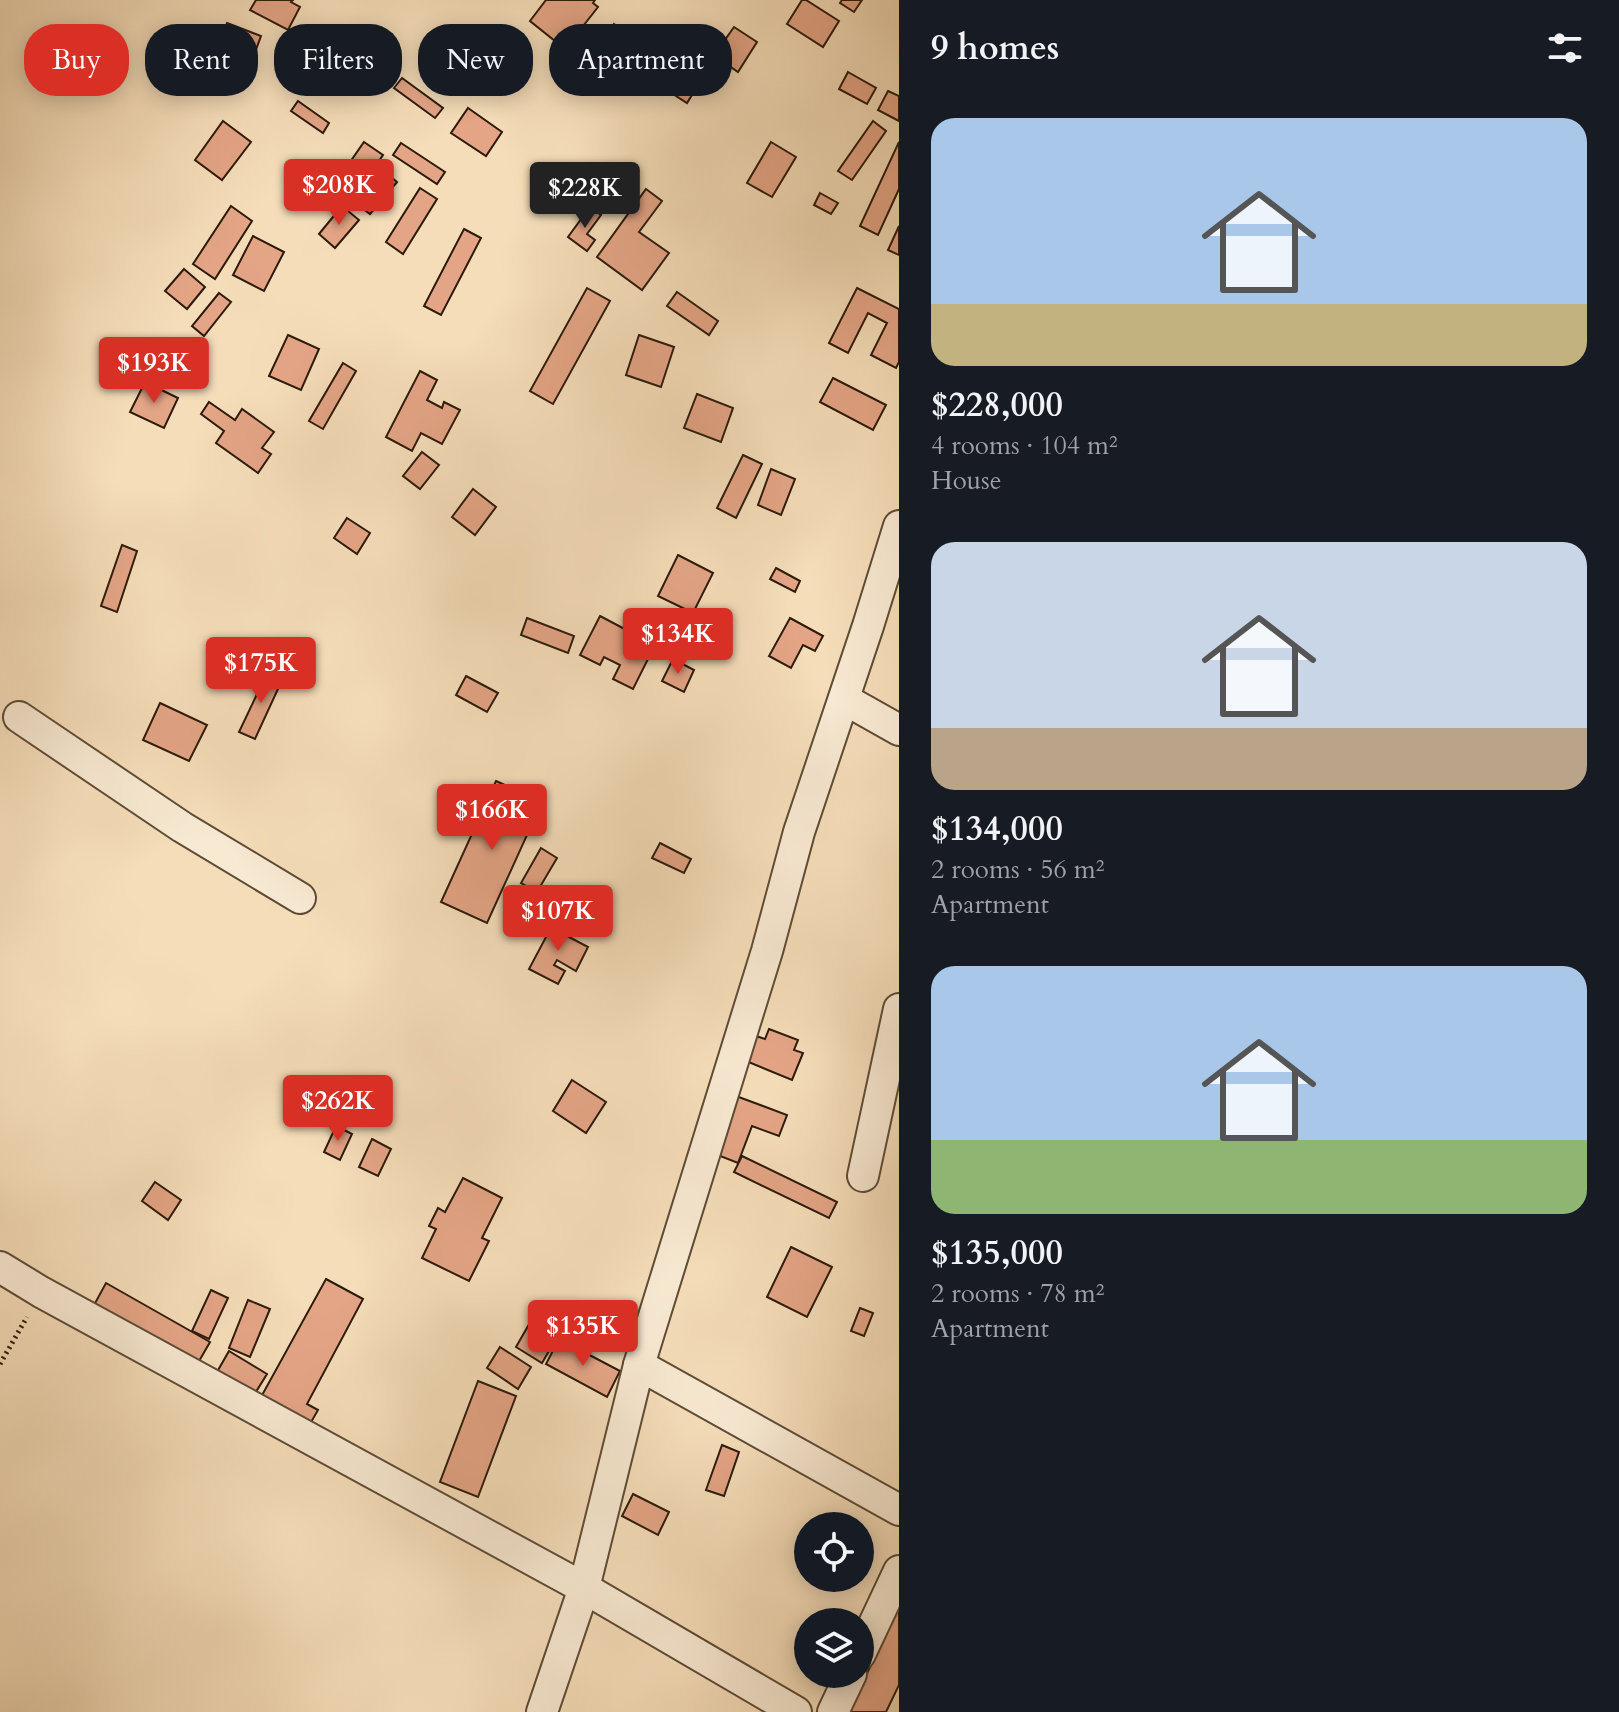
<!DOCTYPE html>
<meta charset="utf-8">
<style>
body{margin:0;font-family:Cardo,serif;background:#20242c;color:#f1f3f6;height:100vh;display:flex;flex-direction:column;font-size:30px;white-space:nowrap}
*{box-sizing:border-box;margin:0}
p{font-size:26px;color:#9ea1a6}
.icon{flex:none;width:44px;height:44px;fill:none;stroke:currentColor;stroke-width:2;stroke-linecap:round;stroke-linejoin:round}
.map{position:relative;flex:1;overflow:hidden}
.drawer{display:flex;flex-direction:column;background:#171b24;width:720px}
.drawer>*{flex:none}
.banner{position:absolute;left:24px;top:24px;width:754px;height:72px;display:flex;gap:16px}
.buttons{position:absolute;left:794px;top:1512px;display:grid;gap:16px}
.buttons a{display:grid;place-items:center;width:80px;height:80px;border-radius:50%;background:#171b24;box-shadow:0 4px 20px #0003;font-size:40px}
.price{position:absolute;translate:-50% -68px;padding:0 18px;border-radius:8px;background:#d93025;color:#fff;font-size:26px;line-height:52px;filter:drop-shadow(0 2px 4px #0008)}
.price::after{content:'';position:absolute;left:50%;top:48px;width:24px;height:18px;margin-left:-12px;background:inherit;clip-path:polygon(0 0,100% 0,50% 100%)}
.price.current{background:#222;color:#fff}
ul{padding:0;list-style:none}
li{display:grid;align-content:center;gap:16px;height:424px;padding:0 32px}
li span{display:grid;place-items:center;height:248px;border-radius:24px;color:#555}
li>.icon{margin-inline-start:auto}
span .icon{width:144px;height:144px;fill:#fffc;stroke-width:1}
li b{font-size:34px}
h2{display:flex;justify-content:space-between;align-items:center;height:96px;padding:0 32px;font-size:34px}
.tag{padding:0 28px;border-radius:32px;background:#171b24;box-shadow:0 4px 20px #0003;font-size:28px;line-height:72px}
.tag.current{background:#d93025;color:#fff}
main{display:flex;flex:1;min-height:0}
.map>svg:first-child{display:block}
.building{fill:#e4a586;stroke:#2c1a0a;stroke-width:2}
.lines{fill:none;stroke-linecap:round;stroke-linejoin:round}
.minor-casing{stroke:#5e4b36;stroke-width:34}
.path{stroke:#2c1a0a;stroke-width:5;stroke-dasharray:2 4;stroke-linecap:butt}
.minor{stroke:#f8e9d2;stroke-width:30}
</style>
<main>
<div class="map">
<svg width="899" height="1712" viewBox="0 0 899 1712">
<rect width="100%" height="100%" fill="#f5ddb9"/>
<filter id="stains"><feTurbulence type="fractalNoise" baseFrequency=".0025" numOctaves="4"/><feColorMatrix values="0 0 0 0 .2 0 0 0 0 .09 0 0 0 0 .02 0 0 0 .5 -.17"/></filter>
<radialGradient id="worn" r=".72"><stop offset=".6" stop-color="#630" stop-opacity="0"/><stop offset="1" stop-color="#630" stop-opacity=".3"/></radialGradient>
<g class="building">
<polygon points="256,0 293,0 291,2 300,7 288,30 250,10"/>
<polygon points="546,0 595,0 593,3 598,7 565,49 530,21"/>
<polygon points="802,0 806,0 839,21 823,47 787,24"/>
<polygon points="842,0 862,0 854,12 840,3"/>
<polygon points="227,23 261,36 251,63 217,50"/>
<polygon points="614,24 645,44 634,62 627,57 613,79 589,64"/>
<polygon points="734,27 757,42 738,72 708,51 715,39 722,44"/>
<polygon points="485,38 493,43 459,94 451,89"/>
<polygon points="361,39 382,62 358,84 337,62"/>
<polygon points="676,57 705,74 687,103 659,85"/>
<polygon points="848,72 876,88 867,104 839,89"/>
<polygon points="402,78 443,108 435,118 394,88"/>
<polygon points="888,91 899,96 899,121 878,110"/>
<polygon points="298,101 329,123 323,133 291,111"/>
<polygon points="468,108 502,132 486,156 451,133"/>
<polygon points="223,121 251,142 222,180 195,160"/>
<polygon points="873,121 886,131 852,180 838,171"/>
<polygon points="364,142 383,155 367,179 348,165"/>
<polygon points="771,142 796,157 772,197 747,183"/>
<polygon points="899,142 899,189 878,235 860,226"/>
<polygon points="401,143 445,172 437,184 393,155"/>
<polygon points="384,171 397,182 370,214 357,204"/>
<polygon points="573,177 589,187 583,198 567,188"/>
<polygon points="420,188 437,199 403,254 386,242"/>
<polygon points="646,189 662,201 639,232 669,253 642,290 597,257"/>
<polygon points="820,193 838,203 831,214 814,205"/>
<polygon points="231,206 252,221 215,279 193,264"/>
<polygon points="342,206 359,220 335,248 319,234"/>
<polygon points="590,207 601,215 587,234 595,240 587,251 568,237"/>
<polygon points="899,226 899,255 888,250"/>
<polygon points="464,229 481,238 441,315 424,306"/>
<polygon points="253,236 284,252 264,291 233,275"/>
<polygon points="184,269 205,287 187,309 165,291"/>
<polygon points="587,288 610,301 553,404 530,391"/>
<polygon points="857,288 899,309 899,362 896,368 871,355 887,323 868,313 848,353 829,343"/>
<polygon points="677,292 718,321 709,335 667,306"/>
<polygon points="219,293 231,302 204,336 192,326"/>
<polygon points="288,335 319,349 301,390 269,376"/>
<polygon points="639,335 674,347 661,387 626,375"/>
<polygon points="343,363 356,371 323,429 309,421"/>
<polygon points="420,371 437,380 427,400 442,408 444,402 460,410 442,444 421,433 412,451 386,437"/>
<polygon points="833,378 886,405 873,430 820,402"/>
<polygon points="145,382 178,398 164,428 130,412"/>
<polygon points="697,394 733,408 721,442 684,428"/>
<polygon points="209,402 235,420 242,409 274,432 262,448 271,454 258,473 216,443 224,431 201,414"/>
<polygon points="422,452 439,465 420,489 403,476"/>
<polygon points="743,455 762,464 736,518 717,508"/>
<polygon points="771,469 795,479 781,515 758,505"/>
<polygon points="473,489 496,507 475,535 452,517"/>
<polygon points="347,518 370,533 357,554 334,538"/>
<polygon points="122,545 137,551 117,612 101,606"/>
<polygon points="678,555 713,573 693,613 658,596"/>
<polygon points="776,568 800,581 795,592 770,579"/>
<polygon points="600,616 655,645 633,689 613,679 620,665 604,657 600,665 580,655"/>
<polygon points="527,618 574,636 568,653 521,635"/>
<polygon points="790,618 823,636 815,651 803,645 791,668 769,656"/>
<polygon points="673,659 694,670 684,692 662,681"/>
<polygon points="268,671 283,678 255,739 239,732"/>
<polygon points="466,676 498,693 487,712 456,695"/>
<polygon points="160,703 207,725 189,761 143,740"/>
<polygon points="496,781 542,802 487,923 441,902"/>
<polygon points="660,843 691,859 684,873 652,858"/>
<polygon points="541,848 557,858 537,892 521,883"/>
<polygon points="555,920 573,929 569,937 588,947 576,971 557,960 554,965 565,971 558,984 529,969"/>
<polygon points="769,1029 798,1040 794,1050 803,1053 792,1080 746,1061 756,1036 765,1039"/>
<polygon points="572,1080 606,1102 586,1133 553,1111"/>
<polygon points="736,1096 787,1115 779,1136 752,1126 738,1163 715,1154"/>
<polygon points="336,1126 352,1134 340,1160 324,1152"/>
<polygon points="372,1139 391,1149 378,1176 359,1167"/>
<polygon points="742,1156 837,1202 829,1218 734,1172"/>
<polygon points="463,1178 502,1198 482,1238 489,1241 469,1281 422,1258 436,1229 429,1226 438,1208 445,1212"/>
<polygon points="155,1182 181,1200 168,1220 142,1201"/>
<polygon points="791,1247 832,1267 807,1317 767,1297"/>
<polygon points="326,1279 363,1299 307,1404 318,1410 310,1424 261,1397"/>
<polygon points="106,1283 210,1342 198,1363 94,1305"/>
<polygon points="211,1290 228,1298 209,1339 192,1331"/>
<polygon points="248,1300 270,1309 250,1357 229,1348"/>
<polygon points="860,1308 873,1313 864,1336 851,1331"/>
<polygon points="531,1321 557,1337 542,1363 516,1347"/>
<polygon points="559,1339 620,1371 607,1397 546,1364"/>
<polygon points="500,1347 531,1367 518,1389 487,1368"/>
<polygon points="229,1351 267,1374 254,1395 217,1372"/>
<polygon points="478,1381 516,1396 478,1497 440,1482"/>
<polygon points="722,1445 739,1452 724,1496 706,1490"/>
<polygon points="633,1494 669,1512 658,1535 622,1516"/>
<polygon points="899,1605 899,1685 886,1712 849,1712"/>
</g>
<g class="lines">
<g class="minor-casing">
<g id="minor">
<polyline points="844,699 899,730"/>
<polyline points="19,717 182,827 300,898"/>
<polyline points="863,1176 899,1009"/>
<polyline points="0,1267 41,1292 584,1588 796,1712"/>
<polyline points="639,1365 899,1510"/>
<polyline points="860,1654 899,1571"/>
<polyline points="542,1712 584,1588 639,1365 767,951 799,832 868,626 899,526"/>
<polyline points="833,1712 851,1674"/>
</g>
</g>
<polyline class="path" points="0,1364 27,1317"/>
<use href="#minor" class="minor"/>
</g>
<rect width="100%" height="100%" filter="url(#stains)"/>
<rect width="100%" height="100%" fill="url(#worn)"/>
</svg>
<div class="buttons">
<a><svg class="icon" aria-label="locate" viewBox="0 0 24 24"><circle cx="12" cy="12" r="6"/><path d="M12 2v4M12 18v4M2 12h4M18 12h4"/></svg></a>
<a><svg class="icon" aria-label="layers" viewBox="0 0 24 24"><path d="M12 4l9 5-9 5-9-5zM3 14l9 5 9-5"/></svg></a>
</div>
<b class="price" style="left:339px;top:227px">$208K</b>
<b class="price current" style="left:585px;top:230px">$228K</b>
<b class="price" style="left:154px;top:405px">$193K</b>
<b class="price" style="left:678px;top:676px">$134K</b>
<b class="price" style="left:261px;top:705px">$175K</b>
<b class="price" style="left:492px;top:852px">$166K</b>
<b class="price" style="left:558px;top:953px">$107K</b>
<b class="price" style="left:338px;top:1143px">$262K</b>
<b class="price" style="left:583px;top:1368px">$135K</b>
<div class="banner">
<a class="tag current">Buy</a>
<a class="tag">Rent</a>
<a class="tag">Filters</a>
<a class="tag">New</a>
<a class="tag">Apartment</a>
</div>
</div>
<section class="drawer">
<h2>9 homes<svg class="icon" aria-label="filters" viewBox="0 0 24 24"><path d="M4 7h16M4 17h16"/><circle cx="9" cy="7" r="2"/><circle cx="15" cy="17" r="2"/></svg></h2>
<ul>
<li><span style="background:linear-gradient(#a9c7e8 75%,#c2b280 0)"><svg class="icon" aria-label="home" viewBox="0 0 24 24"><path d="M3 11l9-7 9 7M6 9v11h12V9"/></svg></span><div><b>$228,000</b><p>4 rooms · 104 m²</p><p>House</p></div></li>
<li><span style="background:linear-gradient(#c9d6e8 75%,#b9a48a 0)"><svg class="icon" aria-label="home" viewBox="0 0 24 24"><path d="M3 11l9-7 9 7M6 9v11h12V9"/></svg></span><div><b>$134,000</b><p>2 rooms · 56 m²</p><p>Apartment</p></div></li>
<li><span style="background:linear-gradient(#a9c7e8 70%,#8fb573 0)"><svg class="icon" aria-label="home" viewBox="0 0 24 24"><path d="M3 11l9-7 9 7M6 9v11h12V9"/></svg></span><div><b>$135,000</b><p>2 rooms · 78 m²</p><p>Apartment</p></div></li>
</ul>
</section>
</main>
